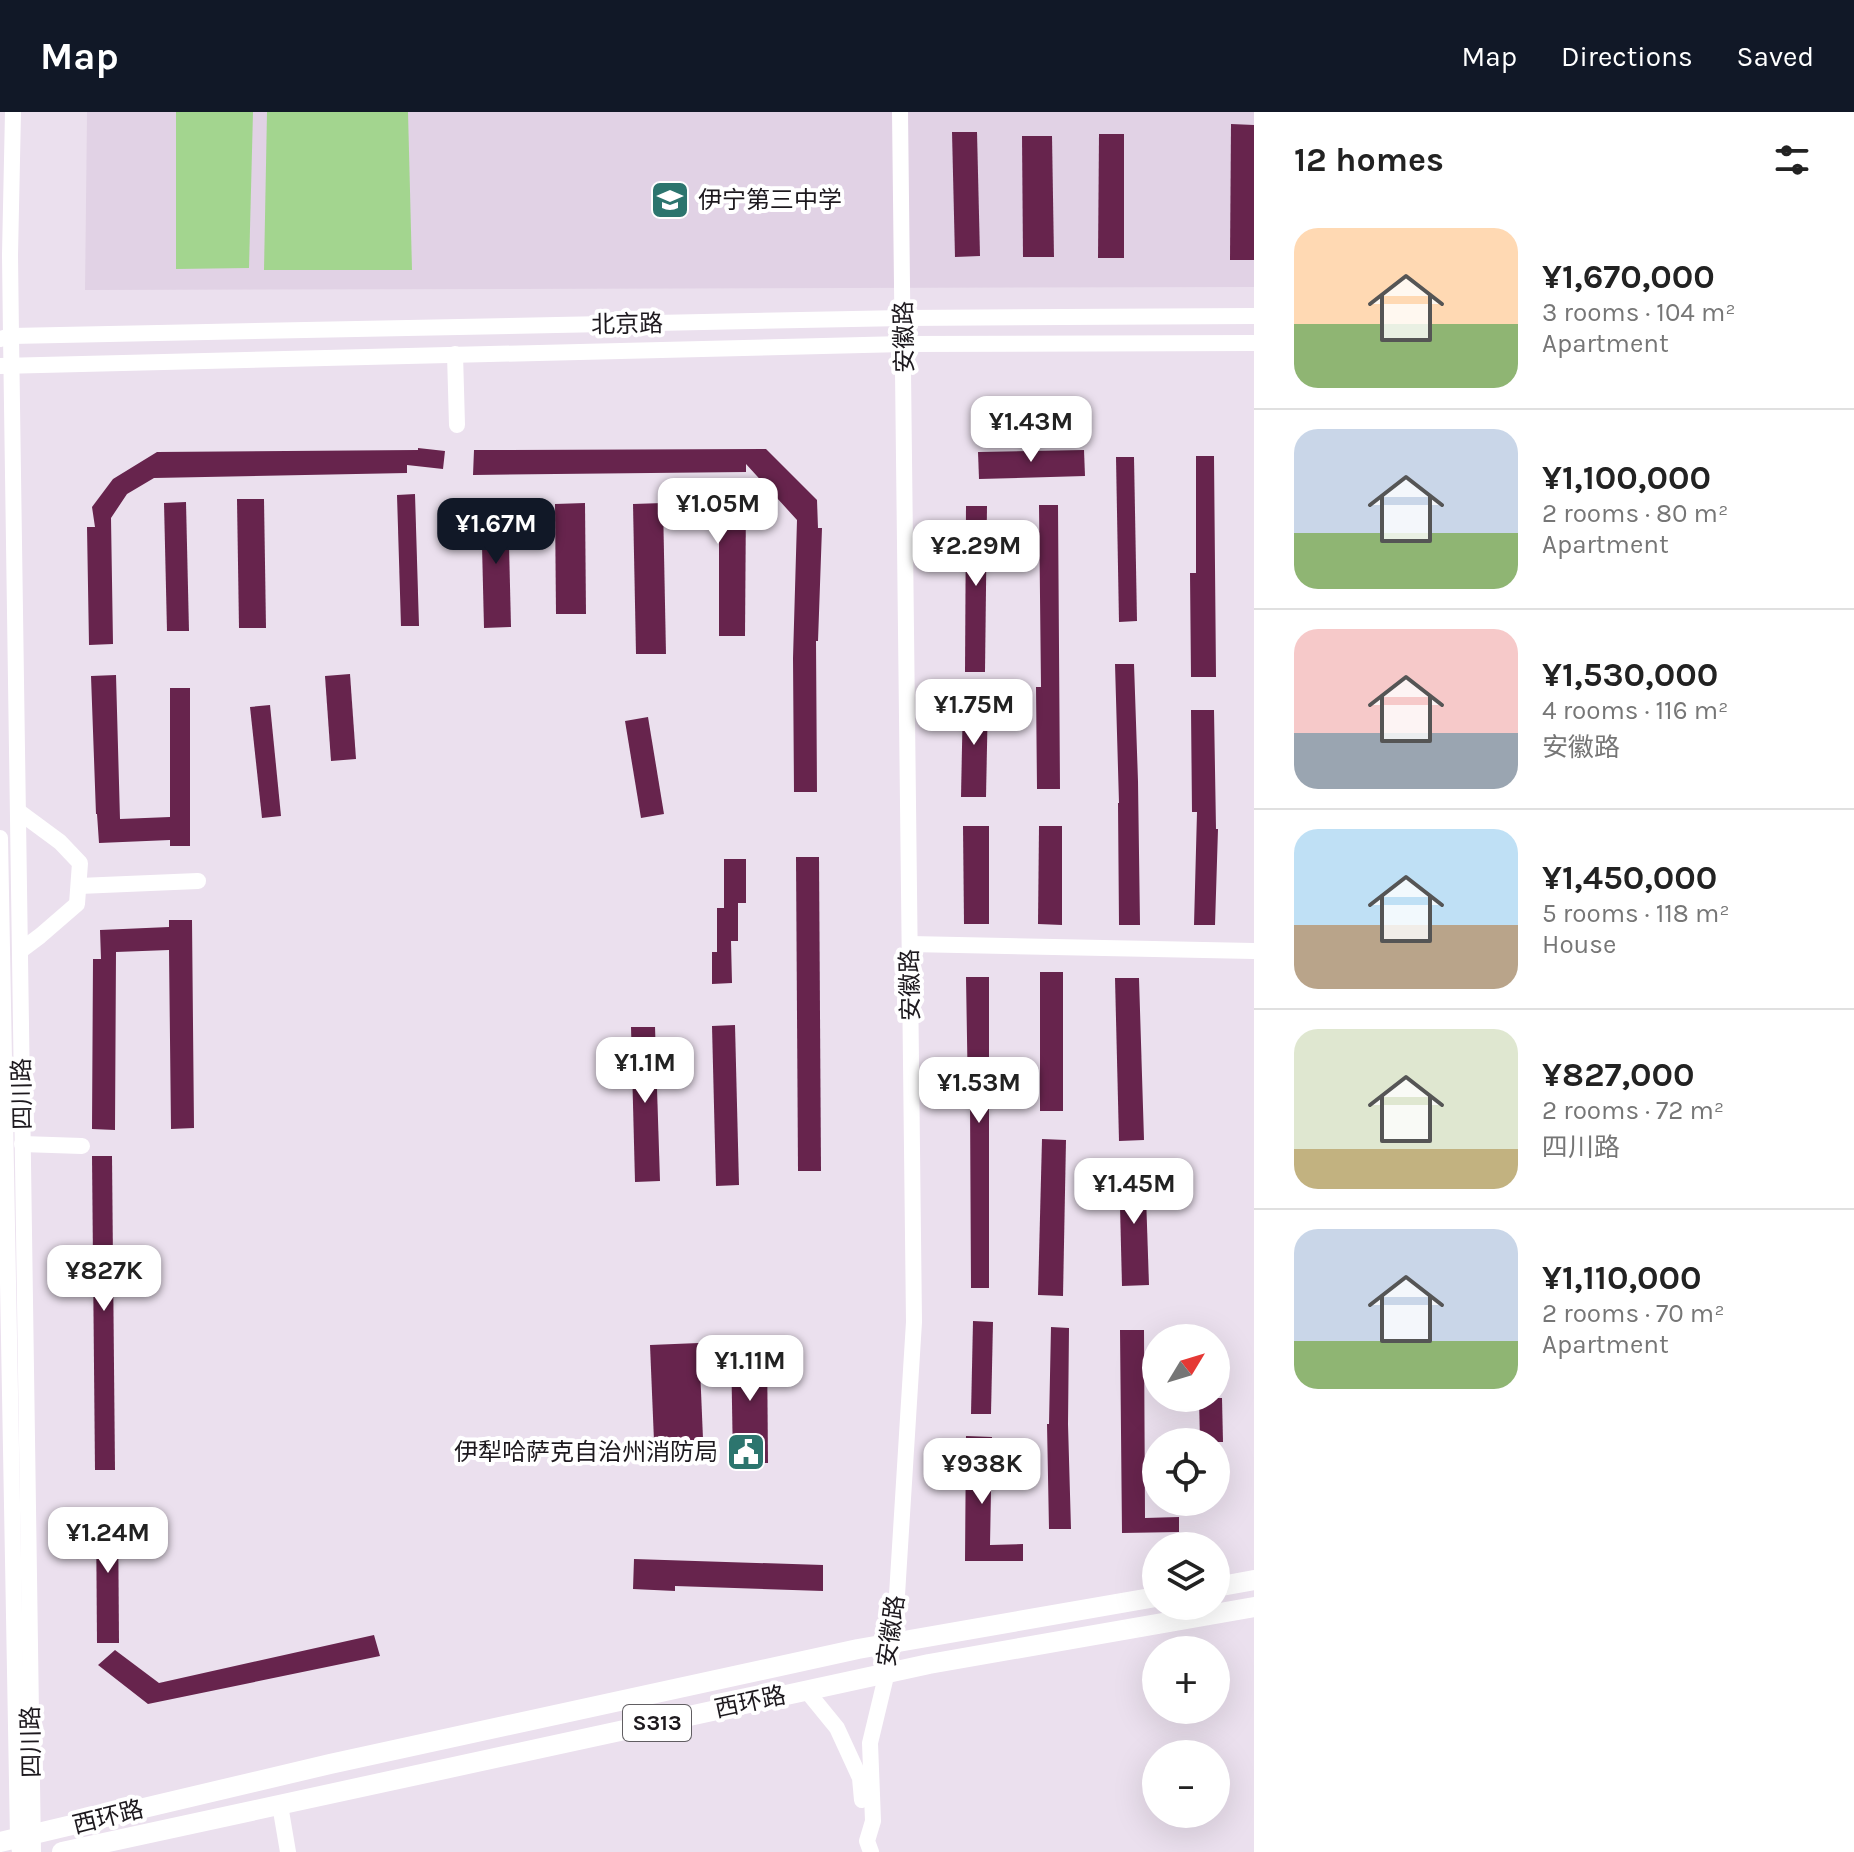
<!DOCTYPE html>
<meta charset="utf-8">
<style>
body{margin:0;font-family:Karla,"Noto Sans SC",sans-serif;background:#f6f6f6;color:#222;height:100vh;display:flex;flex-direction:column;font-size:30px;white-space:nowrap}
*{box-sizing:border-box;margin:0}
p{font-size:26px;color:#767676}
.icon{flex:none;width:44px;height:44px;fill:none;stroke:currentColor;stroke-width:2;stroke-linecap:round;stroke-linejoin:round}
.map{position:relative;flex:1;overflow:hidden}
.details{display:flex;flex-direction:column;background:#fff;width:600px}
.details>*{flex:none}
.needle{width:52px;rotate:52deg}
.fabs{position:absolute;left:1142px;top:1212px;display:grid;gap:16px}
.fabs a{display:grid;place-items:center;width:88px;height:88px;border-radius:50%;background:#fff;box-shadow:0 8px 32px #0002;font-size:40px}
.price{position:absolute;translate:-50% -68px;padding:0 18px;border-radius:16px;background:#fff;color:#222;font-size:26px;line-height:52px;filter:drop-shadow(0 2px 4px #0008)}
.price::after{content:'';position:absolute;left:50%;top:48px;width:24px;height:18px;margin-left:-12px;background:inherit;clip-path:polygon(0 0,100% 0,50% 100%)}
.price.current{background:#111827;color:#fff}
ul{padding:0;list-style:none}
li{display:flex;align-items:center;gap:24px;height:200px;padding:0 40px}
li+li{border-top:2px solid #e0e0e0}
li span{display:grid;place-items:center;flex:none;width:224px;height:160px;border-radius:24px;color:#555}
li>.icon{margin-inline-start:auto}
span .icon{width:96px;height:96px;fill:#fffc;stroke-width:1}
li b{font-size:34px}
h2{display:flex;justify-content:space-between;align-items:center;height:96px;padding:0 40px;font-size:34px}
header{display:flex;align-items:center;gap:48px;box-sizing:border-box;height:112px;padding:0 40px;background:#111827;color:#fff}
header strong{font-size:38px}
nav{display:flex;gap:44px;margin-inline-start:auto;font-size:28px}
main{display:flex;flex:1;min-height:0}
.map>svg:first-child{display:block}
.built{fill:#e1d2e5}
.green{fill:#a3d58f}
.building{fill:#67244d}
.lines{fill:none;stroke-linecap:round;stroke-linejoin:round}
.minor{stroke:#fff;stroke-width:16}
.major{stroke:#fff;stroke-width:20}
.labels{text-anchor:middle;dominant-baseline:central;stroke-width:8;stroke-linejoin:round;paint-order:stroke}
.shield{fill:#fff;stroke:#615e62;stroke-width:2}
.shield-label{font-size:22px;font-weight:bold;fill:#1d191e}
.poi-label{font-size:24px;fill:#1d191e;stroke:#fff;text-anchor:start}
.street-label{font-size:24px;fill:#1d191e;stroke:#fff}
</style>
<header>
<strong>Map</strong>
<nav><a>Map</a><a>Directions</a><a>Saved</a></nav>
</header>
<main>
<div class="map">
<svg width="1254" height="1740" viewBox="0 0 1254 1740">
<rect width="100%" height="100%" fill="#ebe0ee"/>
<polygon class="built" points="87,0 1254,0 1254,175 85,178"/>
<g class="green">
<polygon points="176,0 253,0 249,156 176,157"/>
<polygon points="267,0 408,0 412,158 264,158"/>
</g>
<g class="building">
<polygon points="1231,12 1254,13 1254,148 1230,148"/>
<polygon points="952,20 977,20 980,144 955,145"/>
<polygon points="1099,22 1124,22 1124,146 1098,146"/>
<polygon points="1022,24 1052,24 1054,145 1023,145"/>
<polygon points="418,336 445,339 443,357 407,353 407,361 154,366 127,382 111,406 113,532 89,533 87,415 95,415 92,395 113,367 157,340 418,338"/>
<polygon points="766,337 817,388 818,416 822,416 818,529 816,529 817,680 794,680 793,546 797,408 746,352 746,360 473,363 474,338"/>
<polygon points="1084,338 1085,364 979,367 978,340"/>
<polygon points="1196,344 1214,344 1216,565 1191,565 1190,461 1196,461"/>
<polygon points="1116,345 1134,345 1137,509 1119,510"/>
<polygon points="415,382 419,514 401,514 397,383"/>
<polygon points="237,387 264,387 266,516 239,516"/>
<polygon points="719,387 746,387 745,524 719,524"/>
<polygon points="186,390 189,519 167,519 164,391"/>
<polygon points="585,391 586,502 556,502 555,392"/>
<polygon points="663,391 666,542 636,542 633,392"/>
<polygon points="481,392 508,392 511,515 484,516"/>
<polygon points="1039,393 1058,393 1060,677 1037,677 1036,575 1041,575"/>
<polygon points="966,394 987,394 985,560 965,560"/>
<polygon points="1115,552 1134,552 1138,669 1140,813 1119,813 1118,691 1119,691"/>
<polygon points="350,562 356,647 331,649 325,564"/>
<polygon points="116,563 120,707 170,705 170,576 190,576 190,734 170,734 170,728 99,731 97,702 96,702 91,564"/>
<polygon points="963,585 988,585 986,685 961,685"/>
<polygon points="270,593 281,704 262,706 250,595"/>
<polygon points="1191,598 1214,598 1216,717 1218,717 1215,813 1194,813 1197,700 1192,700"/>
<polygon points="648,605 664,702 641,706 625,609"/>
<polygon points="963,714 989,714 989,812 964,812"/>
<polygon points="1039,714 1062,714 1062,813 1038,812"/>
<polygon points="796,745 819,745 821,1059 798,1059"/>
<polygon points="724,747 746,747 746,791 738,791 738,829 731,829 732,871 712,872 712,840 717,840 717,796 724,796"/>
<polygon points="169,808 192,808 194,1016 171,1017 169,838 116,840 115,1018 92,1017 93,847 101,847 100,818 169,815"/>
<rect x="1040" y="860" width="23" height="139"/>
<polygon points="966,865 989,865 989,1176 971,1176 970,986 968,986"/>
<polygon points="1115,866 1139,866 1144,1028 1119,1029"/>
<polygon points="735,913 739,1073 716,1074 712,914"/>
<polygon points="631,915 655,915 660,1069 635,1070"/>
<polygon points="1042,1027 1066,1028 1063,1184 1038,1183"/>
<polygon points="92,1044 112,1044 115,1358 95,1358"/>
<polygon points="1119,1054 1145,1054 1149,1173 1122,1174"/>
<polygon points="973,1209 993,1210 991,1302 971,1302"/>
<polygon points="1051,1215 1069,1216 1068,1312 1071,1417 1049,1417 1047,1312 1049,1312"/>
<polygon points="1120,1218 1144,1218 1145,1406 1179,1405 1179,1420 1122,1421"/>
<polygon points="699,1231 704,1351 655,1353 650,1233"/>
<polygon points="767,1232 768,1351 733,1351 731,1233"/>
<polygon points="1199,1286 1222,1286 1223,1330 1200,1330"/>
<polygon points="966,1324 992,1325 990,1433 1023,1432 1023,1449 965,1449"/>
<polygon points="118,1395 119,1531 97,1531 96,1396"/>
<polygon points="634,1447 823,1453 823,1479 675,1474 675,1479 633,1477"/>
<polygon points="374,1523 380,1544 148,1592 98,1553 115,1538 159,1571"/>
</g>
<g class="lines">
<g class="minor">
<polyline points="13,0 10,143 11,224 33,1740"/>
<polyline points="0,227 11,224 904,206 1254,204"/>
<polyline points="455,242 457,313"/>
<polyline points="0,254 904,232 1254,231"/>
<polyline points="18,699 60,730 80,751 77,792 40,824 20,839"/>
<polyline points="0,726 18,1726 20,1740"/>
<polyline points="79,774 198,769"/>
<polyline points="910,832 1254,839"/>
<polyline points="22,1032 82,1034"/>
<polyline points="806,1578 837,1616 860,1666 862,1688"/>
<polyline points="280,1693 288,1740"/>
<polyline points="871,1740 867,1729 873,1709 870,1631 894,1531 914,1210 900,0"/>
</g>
<g class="major">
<polyline points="1216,1475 1254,1468"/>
<polyline points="0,1730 330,1652 858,1537 1156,1485"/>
<polyline points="62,1740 929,1552 1254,1495"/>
</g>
</g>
<defs>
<g id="school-square" transform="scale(2)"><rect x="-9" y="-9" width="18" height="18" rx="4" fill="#2c756e" stroke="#fff"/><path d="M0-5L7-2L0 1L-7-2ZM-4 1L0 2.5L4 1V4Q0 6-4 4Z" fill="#fff"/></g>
<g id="civic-square" transform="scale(2)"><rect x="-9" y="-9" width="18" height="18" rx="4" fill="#2c756e" stroke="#fff"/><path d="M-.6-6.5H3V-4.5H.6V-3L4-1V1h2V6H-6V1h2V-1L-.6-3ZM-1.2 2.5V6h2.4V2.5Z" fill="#fff"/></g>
</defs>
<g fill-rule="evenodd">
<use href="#school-square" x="670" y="88"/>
<use href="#civic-square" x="746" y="1340"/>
</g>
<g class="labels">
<rect class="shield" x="623" y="1593" width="68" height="36" rx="6"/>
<g class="shield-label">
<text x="657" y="1611">S313</text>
</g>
<g class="poi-label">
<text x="698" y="88">伊宁第三中学</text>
<text x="718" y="1340" text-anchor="end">伊犁哈萨克自治州消防局</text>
</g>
<g class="street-label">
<text transform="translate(627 212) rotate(-1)">北京路</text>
<text transform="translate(904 225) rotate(-91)">安徽路</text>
<text transform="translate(910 873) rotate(-91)">安徽路</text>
<text transform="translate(22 982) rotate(-91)">四川路</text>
<text transform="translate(891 1519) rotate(-82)">安徽路</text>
<text transform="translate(750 1590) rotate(-12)">西环路</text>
<text transform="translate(31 1630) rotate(-91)">四川路</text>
<text transform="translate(108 1705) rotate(-14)">西环路</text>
</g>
</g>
</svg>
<div class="fabs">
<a><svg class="needle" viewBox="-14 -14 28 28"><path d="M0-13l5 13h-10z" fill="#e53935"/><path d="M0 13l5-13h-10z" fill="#767676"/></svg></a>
<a><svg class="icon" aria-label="locate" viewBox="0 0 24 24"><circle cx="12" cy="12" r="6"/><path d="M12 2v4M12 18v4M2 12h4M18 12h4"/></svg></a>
<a><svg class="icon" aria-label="layers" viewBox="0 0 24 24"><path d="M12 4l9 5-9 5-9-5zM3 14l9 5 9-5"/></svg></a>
<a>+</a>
<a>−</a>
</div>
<b class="price" style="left:1031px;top:352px">¥1.43M</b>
<b class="price" style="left:718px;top:434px">¥1.05M</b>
<b class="price current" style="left:496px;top:454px">¥1.67M</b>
<b class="price" style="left:976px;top:476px">¥2.29M</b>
<b class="price" style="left:974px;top:635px">¥1.75M</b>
<b class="price" style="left:645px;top:993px">¥1.1M</b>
<b class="price" style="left:979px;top:1013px">¥1.53M</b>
<b class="price" style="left:1134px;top:1114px">¥1.45M</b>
<b class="price" style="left:104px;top:1201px">¥827K</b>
<b class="price" style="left:750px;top:1291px">¥1.11M</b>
<b class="price" style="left:982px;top:1394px">¥938K</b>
<b class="price" style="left:108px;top:1463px">¥1.24M</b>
</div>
<section class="details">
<h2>12 homes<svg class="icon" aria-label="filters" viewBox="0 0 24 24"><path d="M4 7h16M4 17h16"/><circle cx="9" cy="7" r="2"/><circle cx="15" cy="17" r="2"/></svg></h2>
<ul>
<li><span style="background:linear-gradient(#ffd9b3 60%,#8fb573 0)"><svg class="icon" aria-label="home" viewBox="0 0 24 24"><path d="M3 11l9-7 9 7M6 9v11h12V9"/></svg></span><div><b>¥1,670,000</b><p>3 rooms · 104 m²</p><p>Apartment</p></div></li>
<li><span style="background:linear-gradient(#c9d6e8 65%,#8fb573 0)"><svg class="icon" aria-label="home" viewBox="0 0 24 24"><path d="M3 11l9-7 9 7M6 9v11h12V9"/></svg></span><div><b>¥1,100,000</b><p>2 rooms · 80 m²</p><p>Apartment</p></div></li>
<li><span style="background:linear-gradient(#f6c9c9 65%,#9aa5b1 0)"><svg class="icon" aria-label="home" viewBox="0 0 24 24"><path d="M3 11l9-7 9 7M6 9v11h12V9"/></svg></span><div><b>¥1,530,000</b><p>4 rooms · 116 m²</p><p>安徽路</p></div></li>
<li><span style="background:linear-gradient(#bfe0f5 60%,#b9a48a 0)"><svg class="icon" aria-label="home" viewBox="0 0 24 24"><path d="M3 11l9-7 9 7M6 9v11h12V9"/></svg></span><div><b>¥1,450,000</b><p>5 rooms · 118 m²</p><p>House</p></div></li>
<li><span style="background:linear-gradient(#dfe7d0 75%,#c2b280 0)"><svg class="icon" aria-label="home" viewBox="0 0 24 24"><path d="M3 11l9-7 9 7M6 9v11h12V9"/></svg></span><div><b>¥827,000</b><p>2 rooms · 72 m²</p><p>四川路</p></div></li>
<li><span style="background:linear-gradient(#c9d6e8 70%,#8fb573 0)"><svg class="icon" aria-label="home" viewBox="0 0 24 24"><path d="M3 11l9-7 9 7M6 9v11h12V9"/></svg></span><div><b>¥1,110,000</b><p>2 rooms · 70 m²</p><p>Apartment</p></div></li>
</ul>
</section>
</main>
